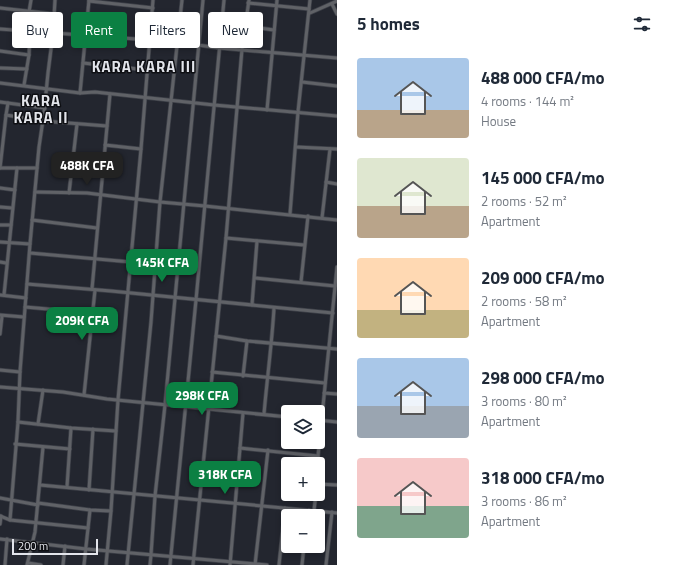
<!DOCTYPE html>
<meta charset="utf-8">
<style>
body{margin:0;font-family:"Titillium Web",sans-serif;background:#f6f6f7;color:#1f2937;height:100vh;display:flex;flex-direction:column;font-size:15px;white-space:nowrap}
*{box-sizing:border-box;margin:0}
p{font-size:13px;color:#747a83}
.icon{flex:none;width:22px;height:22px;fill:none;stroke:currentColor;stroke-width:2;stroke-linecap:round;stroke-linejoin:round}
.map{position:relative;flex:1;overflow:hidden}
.side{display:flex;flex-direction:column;background:#fff;width:336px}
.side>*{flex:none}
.top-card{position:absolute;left:12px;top:12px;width:265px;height:36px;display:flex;gap:8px}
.buttons{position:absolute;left:281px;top:405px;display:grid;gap:8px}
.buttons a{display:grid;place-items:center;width:44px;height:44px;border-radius:4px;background:#fff;box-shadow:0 2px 6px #0003;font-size:20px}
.scale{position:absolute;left:12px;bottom:10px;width:86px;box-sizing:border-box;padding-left:4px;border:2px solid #e3e5eb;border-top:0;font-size:11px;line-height:14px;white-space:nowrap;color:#e3e5eb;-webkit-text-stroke:3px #0e0f13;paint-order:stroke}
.price{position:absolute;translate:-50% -34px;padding:0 9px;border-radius:8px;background:#0b8043;color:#fff;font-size:13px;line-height:26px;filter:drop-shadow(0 1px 2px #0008)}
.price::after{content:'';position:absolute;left:50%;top:24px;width:12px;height:9px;margin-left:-6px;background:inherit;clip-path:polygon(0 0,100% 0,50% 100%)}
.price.on{background:#222;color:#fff}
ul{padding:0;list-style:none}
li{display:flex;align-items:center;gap:12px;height:100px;padding:0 20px}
li span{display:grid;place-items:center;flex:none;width:112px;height:80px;border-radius:4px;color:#555}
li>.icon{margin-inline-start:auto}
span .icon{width:48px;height:48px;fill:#fffc;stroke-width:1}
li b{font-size:17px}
h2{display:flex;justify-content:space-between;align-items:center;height:48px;padding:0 20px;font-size:17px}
.pill{padding:0 14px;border-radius:4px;background:#fff;box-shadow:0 2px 6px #0003;font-size:14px;line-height:36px}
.pill.on{background:#0b8043;color:#fff}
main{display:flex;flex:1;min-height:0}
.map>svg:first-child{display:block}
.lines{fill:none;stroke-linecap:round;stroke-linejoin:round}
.minor-casing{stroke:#3e4149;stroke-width:4.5}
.minor{stroke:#606267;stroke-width:3}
.labels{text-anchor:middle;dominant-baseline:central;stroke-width:3;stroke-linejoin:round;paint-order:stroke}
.district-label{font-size:15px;font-weight:bold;letter-spacing:1px;fill:#e3e5eb;stroke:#0e0f13}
</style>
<main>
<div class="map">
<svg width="337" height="565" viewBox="0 0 337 565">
<rect width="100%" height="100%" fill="#23262f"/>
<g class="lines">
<g class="minor-casing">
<g id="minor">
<polyline points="55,0 53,33 48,73 44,113 39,147 30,244 20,372 18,422 10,520 88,528"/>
<polyline points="89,1 153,8"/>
<polyline points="248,3 309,9"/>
<polyline points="332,4 337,14"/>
<polyline points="0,8 54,14"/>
<polyline points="29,12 31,0"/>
<polyline points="310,13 337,1"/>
<polyline points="246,26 274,30"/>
<polyline points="0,29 177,42 219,48 337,58"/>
<polyline points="0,51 29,55"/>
<polyline points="83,63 147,70"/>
<polyline points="0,68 27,69"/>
<polyline points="302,82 337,86"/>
<polyline points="0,83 80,93 95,92 214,105 337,116"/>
<polyline points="24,85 29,55 30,32"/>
<polyline points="80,93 89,0"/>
<polyline points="0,102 45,108"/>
<polyline points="8,103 6,115 43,121 107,126"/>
<polyline points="267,110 277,0"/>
<polyline points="105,145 141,149"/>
<polyline points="296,147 337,149"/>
<polyline points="0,168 6,115"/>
<polyline points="0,168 37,168"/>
<polyline points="326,182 337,184"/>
<polyline points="0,188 15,190"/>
<polyline points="35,192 87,193 160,202 205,206 337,220"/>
<polyline points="69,193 77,124"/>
<polyline points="0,207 12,208"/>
<polyline points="290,214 298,112 310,0"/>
<polyline points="322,218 330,149"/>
<polyline points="32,220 97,228"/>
<polyline points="0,225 11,225"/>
<polyline points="226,238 304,245"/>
<polyline points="0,242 30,244"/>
<polyline points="30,253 131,262"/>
<polyline points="0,262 6,263"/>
<polyline points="255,278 335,286"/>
<polyline points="301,282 308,216"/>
<polyline points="27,284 111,291 333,313"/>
<polyline points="92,289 110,94"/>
<polyline points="0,295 26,298"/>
<polyline points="4,295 17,168"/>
<polyline points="252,305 257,241"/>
<polyline points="25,307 93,313"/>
<polyline points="0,315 24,317"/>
<polyline points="0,334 2,316"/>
<polyline points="216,336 247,341 337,349"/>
<polyline points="0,370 20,372"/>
<polyline points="212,372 325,383"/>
<polyline points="243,376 247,341"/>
<polyline points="0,387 63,392 107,399 288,417"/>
<polyline points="324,393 337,394"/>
<polyline points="84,395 95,290"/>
<path d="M264,414C267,379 272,343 274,308"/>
<polyline points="318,420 337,422"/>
<polyline points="18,422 71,428 116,431"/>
<polyline points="38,424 43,390"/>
<polyline points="15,444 70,449"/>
<polyline points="240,448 318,456"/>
<polyline points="318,484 318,456 337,267"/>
<polyline points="318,484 337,485"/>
<polyline points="40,485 337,513"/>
<polyline points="67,487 71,428"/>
<polyline points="89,490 93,429"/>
<polyline points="0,498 38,505"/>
<polyline points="38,503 90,510 111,511"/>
<polyline points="314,510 316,494"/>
<polyline points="0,516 10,520"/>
<polyline points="308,516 309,510"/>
<polyline points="0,524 1,516"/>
<polyline points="0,539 86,549 267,565"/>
<polyline points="28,563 41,565"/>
<polyline points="5,565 7,539"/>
<polyline points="27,565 35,532 43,447"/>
<polyline points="63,565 65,546"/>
<polyline points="84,565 90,510"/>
<polyline points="106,565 111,511 118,400 141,149 153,0"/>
<polyline points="127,565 151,322 160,202 182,0"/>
<polyline points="150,565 151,555 155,496 165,405 203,0"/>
<polyline points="170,565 196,300 224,0"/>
<polyline points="193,565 226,238 242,49 249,0"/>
<polyline points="230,565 243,413"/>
<polyline points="255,565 268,450"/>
<polyline points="279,565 285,508"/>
<polyline points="302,565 304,546"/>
<polyline points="326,565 332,512"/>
</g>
</g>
<use href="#minor" class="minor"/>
</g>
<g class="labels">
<g class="district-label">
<text x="144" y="66">KARA KARA III</text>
<text x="41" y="100">KARA<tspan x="41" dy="17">KARA II</tspan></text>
</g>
</g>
</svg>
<div class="buttons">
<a><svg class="icon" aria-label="layers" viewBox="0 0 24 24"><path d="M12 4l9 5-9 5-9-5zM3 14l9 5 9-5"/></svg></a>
<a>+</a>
<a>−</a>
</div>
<div class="scale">200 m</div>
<b class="price on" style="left:87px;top:186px">488K CFA</b>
<b class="price" style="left:162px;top:283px">145K CFA</b>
<b class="price" style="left:82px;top:341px">209K CFA</b>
<b class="price" style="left:202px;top:416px">298K CFA</b>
<b class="price" style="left:225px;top:495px">318K CFA</b>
<div class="top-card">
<a class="pill">Buy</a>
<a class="pill on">Rent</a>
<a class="pill">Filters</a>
<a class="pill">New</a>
</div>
</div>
<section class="side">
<h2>5 homes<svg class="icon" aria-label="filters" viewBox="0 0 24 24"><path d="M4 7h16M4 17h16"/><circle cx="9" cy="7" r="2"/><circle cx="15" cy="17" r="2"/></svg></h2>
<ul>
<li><span style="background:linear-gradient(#a9c7e8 65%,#b9a48a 0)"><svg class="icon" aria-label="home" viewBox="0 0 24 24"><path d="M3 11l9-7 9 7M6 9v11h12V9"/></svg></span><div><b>488 000 CFA/mo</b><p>4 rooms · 144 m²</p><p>House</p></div></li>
<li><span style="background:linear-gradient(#dfe7d0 60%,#b9a48a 0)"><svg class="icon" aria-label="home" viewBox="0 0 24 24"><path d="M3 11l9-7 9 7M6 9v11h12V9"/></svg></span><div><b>145 000 CFA/mo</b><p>2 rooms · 52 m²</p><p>Apartment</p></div></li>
<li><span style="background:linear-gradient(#ffd9b3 65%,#c2b280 0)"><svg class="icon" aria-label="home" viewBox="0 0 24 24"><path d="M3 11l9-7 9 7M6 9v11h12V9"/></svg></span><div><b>209 000 CFA/mo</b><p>2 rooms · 58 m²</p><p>Apartment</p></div></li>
<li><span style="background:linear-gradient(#a9c7e8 60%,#9aa5b1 0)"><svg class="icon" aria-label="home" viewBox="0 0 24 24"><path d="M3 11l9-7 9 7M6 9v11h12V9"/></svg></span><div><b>298 000 CFA/mo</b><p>3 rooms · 80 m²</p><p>Apartment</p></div></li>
<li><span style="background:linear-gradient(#f6c9c9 60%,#7fa58c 0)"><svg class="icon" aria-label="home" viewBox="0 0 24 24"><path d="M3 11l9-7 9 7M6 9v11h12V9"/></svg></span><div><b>318 000 CFA/mo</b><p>3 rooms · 86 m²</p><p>Apartment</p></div></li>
</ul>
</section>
</main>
